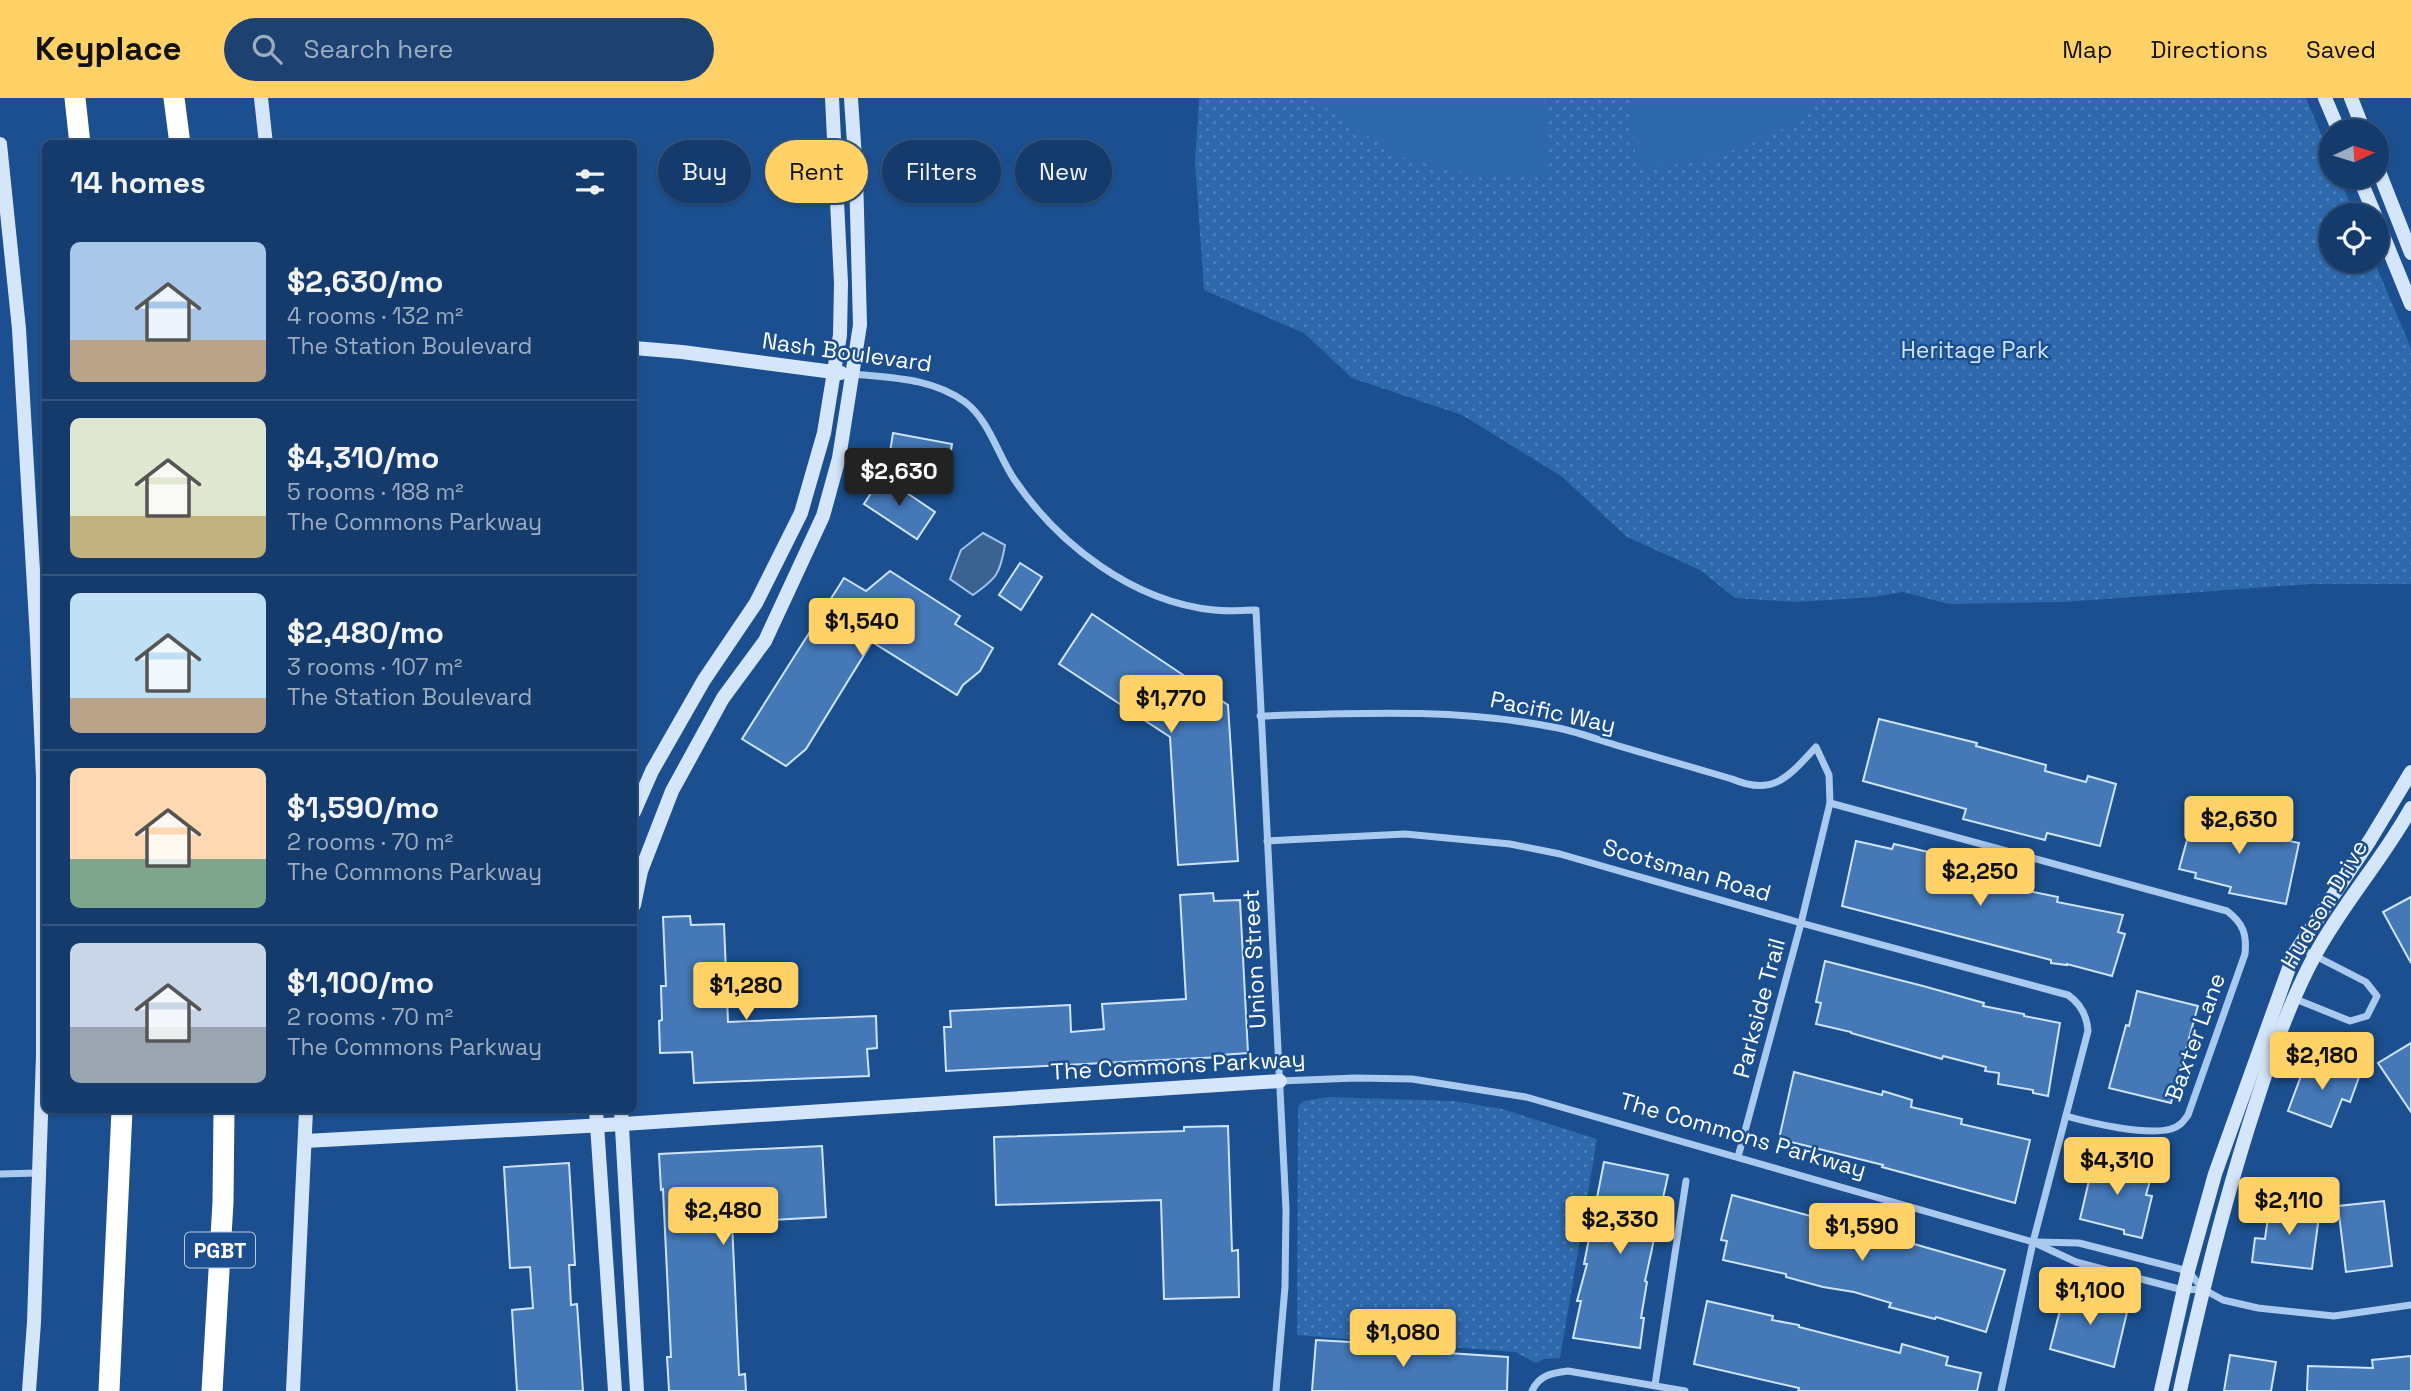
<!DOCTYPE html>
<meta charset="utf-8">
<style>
body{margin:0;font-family:"Space Grotesk",sans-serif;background:#1d4271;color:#f1f3f6;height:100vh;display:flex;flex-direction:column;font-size:26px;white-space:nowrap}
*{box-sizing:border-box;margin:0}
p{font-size:23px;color:#9dadc1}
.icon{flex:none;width:38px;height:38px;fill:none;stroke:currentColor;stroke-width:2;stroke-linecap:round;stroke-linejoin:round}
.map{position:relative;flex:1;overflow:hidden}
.details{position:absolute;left:42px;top:42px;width:595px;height:973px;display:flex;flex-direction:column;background:#143b6b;border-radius:10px;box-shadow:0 2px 5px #0004,0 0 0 2px #33557e}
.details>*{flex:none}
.banner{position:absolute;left:658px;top:42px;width:665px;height:63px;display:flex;gap:14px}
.needle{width:46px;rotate:86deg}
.tools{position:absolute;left:2319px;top:21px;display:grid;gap:14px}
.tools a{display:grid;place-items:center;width:70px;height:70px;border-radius:50%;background:#143b6b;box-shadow:0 2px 5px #0004,0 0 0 2px #33557e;font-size:35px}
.price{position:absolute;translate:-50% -60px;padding:0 16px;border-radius:7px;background:#ffd166;color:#111;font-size:23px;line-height:46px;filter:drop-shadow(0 2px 4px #0008)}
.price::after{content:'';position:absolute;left:50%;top:42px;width:21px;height:16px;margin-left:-10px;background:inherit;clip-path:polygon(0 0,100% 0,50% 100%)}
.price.on{background:#222;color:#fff}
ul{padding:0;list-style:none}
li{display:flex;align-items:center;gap:21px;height:175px;padding:0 28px}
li+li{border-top:2px solid #33557e}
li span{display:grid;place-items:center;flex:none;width:196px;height:140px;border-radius:10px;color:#555}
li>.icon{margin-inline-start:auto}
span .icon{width:84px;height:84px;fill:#fffc;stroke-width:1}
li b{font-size:30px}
h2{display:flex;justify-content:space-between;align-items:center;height:84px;padding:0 28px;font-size:30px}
.chip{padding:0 24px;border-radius:32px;background:#143b6b;box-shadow:0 2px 5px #0004,0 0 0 2px #33557e;font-size:24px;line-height:63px}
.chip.on{background:#ffd166;color:#111}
header{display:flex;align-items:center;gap:42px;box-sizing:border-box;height:98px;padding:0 35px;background:#ffd166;color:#111}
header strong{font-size:33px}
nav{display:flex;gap:38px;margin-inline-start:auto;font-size:24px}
.search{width:490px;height:63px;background:#1d4271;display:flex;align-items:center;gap:18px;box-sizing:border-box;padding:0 24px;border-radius:38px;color:#9dadc1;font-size:26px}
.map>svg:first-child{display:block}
.park{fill:url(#park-dots)}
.pitch{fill:#2e69ad}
.water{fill:#3c6290;stroke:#9cc4f0;stroke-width:2}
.building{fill:#4478b7;stroke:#cfe3fa;stroke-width:2}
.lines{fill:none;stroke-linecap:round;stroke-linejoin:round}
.street{stroke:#a9c9ee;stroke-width:7}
.secondary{stroke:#d6e6fa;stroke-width:14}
.highway{stroke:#fff;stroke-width:21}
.labels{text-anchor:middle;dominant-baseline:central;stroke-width:5;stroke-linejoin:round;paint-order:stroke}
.shield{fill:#1b4f8f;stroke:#bbcadd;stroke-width:2}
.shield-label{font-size:21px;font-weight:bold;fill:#fff}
.park-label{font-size:23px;fill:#cfe3fa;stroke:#1b4f8f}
.street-label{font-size:23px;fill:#fff;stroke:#1b4f8f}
</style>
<header>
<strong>Keyplace</strong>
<div class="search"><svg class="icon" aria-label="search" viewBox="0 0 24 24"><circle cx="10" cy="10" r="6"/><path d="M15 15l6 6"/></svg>Search here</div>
<nav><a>Map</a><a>Directions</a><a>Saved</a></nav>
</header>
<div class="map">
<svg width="2411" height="1293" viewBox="0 0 2411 1293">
<defs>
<pattern id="park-dots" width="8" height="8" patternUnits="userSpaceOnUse" patternTransform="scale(1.75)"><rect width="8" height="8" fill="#2e69ad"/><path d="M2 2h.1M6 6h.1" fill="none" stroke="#4d80b9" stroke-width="1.8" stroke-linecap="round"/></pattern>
</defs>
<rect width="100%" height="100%" fill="#1b4f8f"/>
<g class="park">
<polygon points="1199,0 2306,0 2331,60 2331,79 2339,79 2355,117 2331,117 2331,163 2374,163 2411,250 2411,486 2310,486 2064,504 1949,506 1903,494 1874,499 1797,504 1735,500 1700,472 1627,439 1561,378 1462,317 1352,280 1304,235 1204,192 1195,65"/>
<polygon points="1328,999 1454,1003 1502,1011 1597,1041 1560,1260 1544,1261 1536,1265 1515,1254 1297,1237 1298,1008 1304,1003"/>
</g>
<g class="pitch">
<polygon points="1315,0 1544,0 1550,75 1475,78 1397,58 1319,5"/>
<polygon points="1631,0 1823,0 1774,37 1701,64 1636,70"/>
</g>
<path class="water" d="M983,435L1005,447C1000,476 997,480 973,497L950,481L961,452Z"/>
<g class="building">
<polygon points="893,335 952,346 947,377 888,367"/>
<polygon points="882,378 935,414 917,441 864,406"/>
<polygon points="1020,465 1042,479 1021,512 999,497"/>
<polygon points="890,473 960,518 955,526 993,550 980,573 963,587 957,597 872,544 806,651 786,668 742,641 844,480 866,493"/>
<polygon points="1092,516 1228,607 1238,763 1178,767 1170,639 1059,566"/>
<polygon points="1879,621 1977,645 1976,648 2046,667 2045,673 2086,684 2088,678 2116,686 2100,748 2047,735 2045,742 1963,721 1966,711 1863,683"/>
<polygon points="2197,706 2226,712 2225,714 2260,724 2257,736 2299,745 2286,806 2229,795 2231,789 2195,780 2196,775 2179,771"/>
<polygon points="1856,743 1892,751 1894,746 1941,757 1938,766 2024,789 2024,792 2058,799 2057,804 2123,817 2118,834 2125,836 2112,878 2067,866 2067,867 2051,865 2051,862 1842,808"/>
<polygon points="1213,795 1214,803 1240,802 1248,955 1221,957 1221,959 946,973 944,929 951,929 950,913 1070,907 1071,934 1104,931 1102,906 1186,901 1180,797"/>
<polygon points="2411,799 2411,865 2383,814"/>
<polygon points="690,818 691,827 724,826 728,924 876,918 877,950 867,951 869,978 694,985 692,954 660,955 659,923 662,922 661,888 666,888 663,819"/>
<polygon points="1825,863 1923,888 1984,905 1983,908 2024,916 2024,918 2060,925 2048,998 2033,995 2033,992 1998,986 1999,975 1985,973 1986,969 1943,958 1942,961 1851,935 1851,934 1816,926 1821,905 1816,904"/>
<polygon points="2137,893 2198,908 2171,1005 2109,990 2126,927 2129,928"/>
<polygon points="2411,945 2411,1014 2378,965"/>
<polygon points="2308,959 2359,979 2350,1004 2342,1001 2331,1029 2288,1013"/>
<polygon points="1794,974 1882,997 1883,993 1912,1002 1911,1009 1962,1021 1961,1026 2030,1042 2015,1105 1882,1069 1883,1067 1779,1041"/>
<polygon points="1228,1028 1232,1153 1238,1152 1239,1199 1164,1201 1161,1102 996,1107 994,1039 1184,1033 1184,1029"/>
<polygon points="822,1048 826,1119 732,1124 739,1277 745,1276 746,1293 669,1293 667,1259 671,1259 663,1091 661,1092 659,1056"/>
<polygon points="2095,1057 2123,1063 2121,1071 2151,1079 2146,1097 2152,1098 2142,1140 2124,1136 2124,1132 2080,1121"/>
<polygon points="1604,1064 1668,1077 1645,1183 1647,1184 1641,1220 1644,1220 1640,1250 1573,1240 1581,1203 1577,1203 1587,1166 1584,1166"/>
<polygon points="569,1065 575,1167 569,1167 571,1207 577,1206 583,1293 517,1293 512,1212 533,1210 530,1169 510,1170 504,1069"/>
<polygon points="1732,1097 1829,1123 1828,1127 1872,1134 2005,1172 1986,1234 1936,1219 1935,1221 1889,1209 1891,1205 1854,1194 1823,1189 1786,1179 1786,1176 1723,1162 1727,1143 1721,1142"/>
<polygon points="2384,1103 2392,1168 2346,1174 2338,1108"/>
<polygon points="2270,1104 2320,1110 2312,1171 2252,1164 2255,1140 2265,1141"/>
<polygon points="2066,1189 2129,1206 2114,1269 2050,1251"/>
<polygon points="1707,1203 1773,1218 1772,1222 1799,1227 1799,1229 1900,1255 1902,1246 1948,1259 1946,1267 1981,1275 1977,1293 1798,1293 1799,1290 1694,1266"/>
<polygon points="1316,1242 1418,1248 1418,1253 1508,1259 1507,1293 1312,1293"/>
<polygon points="2230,1257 2276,1264 2271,1293 2224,1293"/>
<polygon points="2411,1258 2411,1293 2307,1293 2308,1268 2373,1270 2372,1262"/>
</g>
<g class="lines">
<g class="street">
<path d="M853,276C892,280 932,280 965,304C989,322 998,357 1014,381C1058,446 1133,504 1214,512C1228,514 1242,512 1256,512L1286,1111L1285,1189L1276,1293"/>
<path d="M1260,618C1360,615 1459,610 1558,630C1578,634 1599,642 1619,648C1657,659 1694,670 1732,681C1774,699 1789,678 1816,649L1829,677L1830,705L1801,825L1738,1059"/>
<path d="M1830,705L2227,813C2243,825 2247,836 2245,856L2188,1017C2183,1024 2179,1029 2171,1031C2146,1038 2091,1025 2066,1018"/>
<path d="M1267,743L1405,736L1510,746L1560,756L1801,825L2068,897C2081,906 2087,917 2088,933L2033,1144L2001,1293"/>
<polyline points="2293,900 2350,923 2367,918 2377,898 2366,884 2298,849"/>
<polyline points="1280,983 1356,980 1412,981 1526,999 2033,1144 2076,1164 2183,1192 2203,1191"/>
<polyline points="0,1076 38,1075"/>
<polyline points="2036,1144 2079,1145 2188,1173 2203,1191 2223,1202 2258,1210 2334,1218 2411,1207"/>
<polyline points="1655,1287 1686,1083"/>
<path d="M1532,1293C1539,1277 1552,1275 1568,1273L1685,1293"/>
</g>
<g class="secondary">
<polyline points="261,0 266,46"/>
<polyline points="2325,0 2339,33"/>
<polyline points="2351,0 2364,33"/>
<polyline points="0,46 19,231 37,541 43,679 43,958 34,1224 29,1293"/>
<polyline points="2376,66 2411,155"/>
<polyline points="2359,79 2375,117"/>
<polyline points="2376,120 2411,206"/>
<polyline points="634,250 682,254 841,275"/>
<polyline points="634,714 652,673 704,582 756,505 801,415 824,335 840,237 841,185 832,0"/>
<polyline points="634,807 641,773 672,693 723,600 765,543 823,418 839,360 860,227 856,76 851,0"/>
<polyline points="596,1012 615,1293"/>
<polyline points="621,1012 637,1293"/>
<polyline points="305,1043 623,1026 1280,983"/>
<polyline points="293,1293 306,1012"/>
<polyline points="2161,1293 2188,1173 2215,1076 2294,856 2370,742 2411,674"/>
<path d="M2180,1293C2201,1196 2225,1100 2256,1005C2272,955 2290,903 2315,857C2343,805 2383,761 2411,710"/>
</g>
<g class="highway">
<polyline points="75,0 80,46"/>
<polyline points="174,0 180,46"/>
<polyline points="109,1293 122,1012"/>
<polyline points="212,1293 223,1104 224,1012"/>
</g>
</g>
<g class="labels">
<rect class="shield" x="185" y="1134.5" width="70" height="35" rx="5"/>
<g class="shield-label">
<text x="220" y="1152">PGBT</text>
</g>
<g class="park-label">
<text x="1975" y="252">Heritage Park</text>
</g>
<g class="street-label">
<text transform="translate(847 254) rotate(8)">Nash Boulevard</text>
<text transform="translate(1553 614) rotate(12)">Pacific Way</text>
<text transform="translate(1687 772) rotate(16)">Scotsman Road</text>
<text transform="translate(2324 806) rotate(-59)">Hudson Drive</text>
<text transform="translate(1254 861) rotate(-93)">Union Street</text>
<text transform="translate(1759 910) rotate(-75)">Parkside Trail</text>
<text transform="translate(2195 939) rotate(-70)">Baxter Lane</text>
<text transform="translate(1178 967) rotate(-3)">The Commons Parkway</text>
<text transform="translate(1743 1037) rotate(16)">The Commons Parkway</text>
</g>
</g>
</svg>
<div class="tools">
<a><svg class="needle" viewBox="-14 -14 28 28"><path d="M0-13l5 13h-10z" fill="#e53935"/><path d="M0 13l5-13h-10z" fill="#9dadc1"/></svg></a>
<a><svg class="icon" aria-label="locate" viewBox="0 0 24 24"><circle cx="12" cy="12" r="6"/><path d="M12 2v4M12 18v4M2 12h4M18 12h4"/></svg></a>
</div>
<b class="price on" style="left:899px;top:410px">$2,630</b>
<b class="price" style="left:862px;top:560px">$1,540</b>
<b class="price" style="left:1171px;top:637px">$1,770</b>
<b class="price" style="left:2239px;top:758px">$2,630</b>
<b class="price" style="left:1980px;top:810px">$2,250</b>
<b class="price" style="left:746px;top:924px">$1,280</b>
<b class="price" style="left:2322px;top:994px">$2,180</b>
<b class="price" style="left:2117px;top:1099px">$4,310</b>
<b class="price" style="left:2289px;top:1139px">$2,110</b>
<b class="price" style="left:723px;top:1149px">$2,480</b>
<b class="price" style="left:1620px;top:1158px">$2,330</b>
<b class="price" style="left:1862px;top:1165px">$1,590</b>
<b class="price" style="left:2090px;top:1229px">$1,100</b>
<b class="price" style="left:1403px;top:1271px">$1,080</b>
<div class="banner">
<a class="chip">Buy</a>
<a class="chip on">Rent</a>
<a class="chip">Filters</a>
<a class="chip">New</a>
</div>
<section class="details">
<h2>14 homes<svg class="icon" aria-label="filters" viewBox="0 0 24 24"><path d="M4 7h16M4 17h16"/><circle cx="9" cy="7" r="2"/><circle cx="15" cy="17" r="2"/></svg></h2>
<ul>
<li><span style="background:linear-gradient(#a9c7e8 70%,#b9a48a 0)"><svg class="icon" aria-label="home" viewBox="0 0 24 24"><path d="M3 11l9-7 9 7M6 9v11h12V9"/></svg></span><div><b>$2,630/mo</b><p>4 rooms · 132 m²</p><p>The Station Boulevard</p></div></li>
<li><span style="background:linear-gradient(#dfe7d0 70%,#c2b280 0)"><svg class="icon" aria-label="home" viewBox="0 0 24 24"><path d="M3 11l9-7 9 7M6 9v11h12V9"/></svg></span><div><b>$4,310/mo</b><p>5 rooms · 188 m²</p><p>The Commons Parkway</p></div></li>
<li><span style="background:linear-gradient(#bfe0f5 75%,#b9a48a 0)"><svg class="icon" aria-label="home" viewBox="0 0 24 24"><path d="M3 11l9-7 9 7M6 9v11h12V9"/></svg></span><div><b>$2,480/mo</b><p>3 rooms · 107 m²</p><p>The Station Boulevard</p></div></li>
<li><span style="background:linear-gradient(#ffd9b3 65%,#7fa58c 0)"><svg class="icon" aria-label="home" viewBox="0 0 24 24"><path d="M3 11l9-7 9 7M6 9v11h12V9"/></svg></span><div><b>$1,590/mo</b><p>2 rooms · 70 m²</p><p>The Commons Parkway</p></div></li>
<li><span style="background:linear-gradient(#c9d6e8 60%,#9aa5b1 0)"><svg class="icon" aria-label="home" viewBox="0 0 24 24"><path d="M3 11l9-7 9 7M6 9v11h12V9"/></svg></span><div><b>$1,100/mo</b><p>2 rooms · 70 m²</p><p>The Commons Parkway</p></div></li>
</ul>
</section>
</div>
